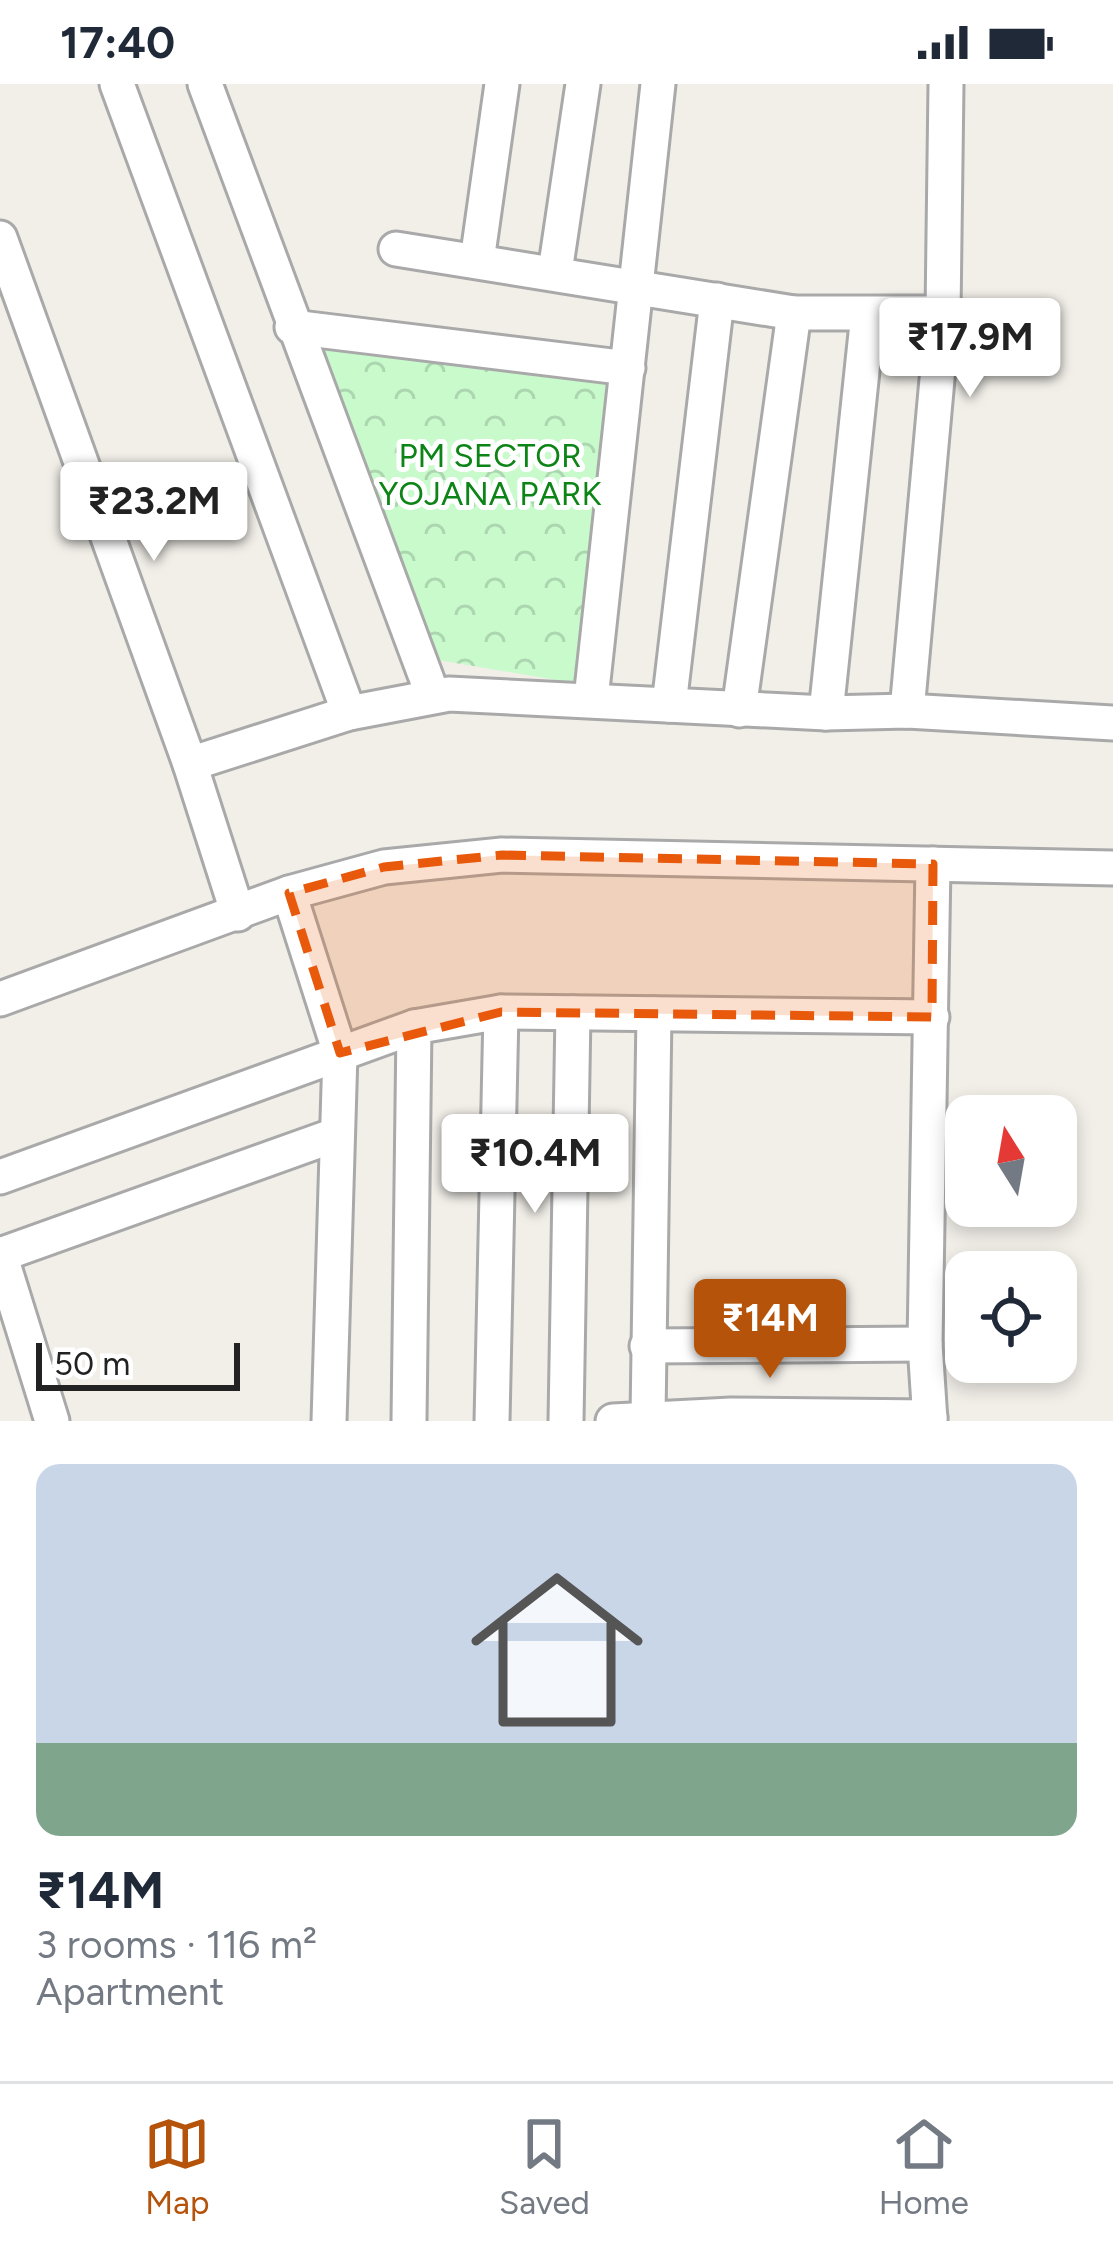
<!DOCTYPE html>
<meta charset="utf-8">
<style>
body{margin:0;font-family:Figtree,sans-serif;background:#f6f6f7;color:#1f2937;height:100vh;display:flex;flex-direction:column;font-size:45px;white-space:nowrap}
*{box-sizing:border-box;margin:0}
p{font-size:39px;color:#747a83}
.icon{flex:none;width:66px;height:66px;fill:none;stroke:currentColor;stroke-width:2;stroke-linecap:round;stroke-linejoin:round}
.map{position:relative;height:1337px;overflow:hidden}
.details{display:flex;flex-direction:column;background:#fff;flex:1}
.details>*{flex:none}
.needle{width:78px;rotate:349deg}
.buttons{position:absolute;left:945px;top:1011px;display:grid;gap:24px}
.buttons a{display:grid;place-items:center;width:132px;height:132px;border-radius:24px;background:#fff;box-shadow:0 6px 18px #0003;font-size:60px}
.scale{position:absolute;left:36px;bottom:30px;width:204px;box-sizing:border-box;padding-left:12px;border:6px solid #222;border-top:0;font-size:33px;line-height:42px;white-space:nowrap;color:#222;-webkit-text-stroke:9px #fff;paint-order:stroke}
.price{position:absolute;translate:-50% -102px;padding:0 27px;border-radius:12px;background:#fff;color:#222;font-size:39px;line-height:78px;filter:drop-shadow(0 3px 6px #0008)}
.price::after{content:'';position:absolute;left:50%;top:72px;width:36px;height:27px;margin-left:-18px;background:inherit;clip-path:polygon(0 0,100% 0,50% 100%)}
.price.active{background:#b45309;color:#fff}
ul{padding:0;list-style:none}
li{display:grid;align-content:center;gap:24px;height:636px;padding:0 36px}
li+li{border-top:3px solid #e0e1e3}
li span{display:grid;place-items:center;height:372px;border-radius:24px;color:#555}
li>.icon{margin-inline-start:auto}
span .icon{width:216px;height:216px;fill:#fffc;stroke-width:1}
li b{font-size:51px}
.status{display:flex;justify-content:space-between;align-items:center;height:84px;padding:0 60px;background:#fff;direction:ltr}
.status svg{height:33px;fill:currentColor}
.dock{display:flex;justify-content:space-around;align-items:center;height:168px;border-top:3px solid #e0e1e3;background:#fff;font-size:33px;color:#747a83}
.dock a{display:grid;justify-items:center;gap:6px}
.dock .active{color:#b45309}
.map>svg:first-child{display:block}
.park{fill:url(#park-crowns)}
.lines{fill:none;stroke-linecap:round;stroke-linejoin:round}
.minor-casing{stroke:#a9a9a9;stroke-width:39}
.minor{stroke:#fff;stroke-width:33}
.marked{fill:#e8590c;fill-opacity:0.2;stroke:#e8590c;stroke-width:9;stroke-dasharray:24 15;stroke-linejoin:round}
.labels{text-anchor:middle;dominant-baseline:central;stroke-width:10;stroke-linejoin:round;paint-order:stroke}
.park-label{font-size:33px;fill:#0c8416;stroke:#fff}
</style>
<div class="status"><b>17:40</b><svg viewBox="0 0 49 12"><path d="M0 12V9h3v3zM5 12V6h3v6zM10 12V3h3v9zM15 12V0h3v12zM26 1h20v11H26zM47 4h2v5h-2z"/></svg></div>
<div class="map">
<svg width="1113" height="1337" viewBox="0 0 1113 1337">
<defs>
<pattern id="park-crowns" width="20" height="18" patternUnits="userSpaceOnUse" patternTransform="scale(3)"><rect width="20" height="18" fill="#c8facc"/><path d="M2 6a3 3 0 1 1 6 0M12 15a3 3 0 1 1 6 0" fill="none" stroke="#acd6af"/></pattern>
</defs>
<rect width="100%" height="100%" fill="#f2efe9"/>
<polygon class="park" points="319,259 627,283 580,600 432,575"/>
<g class="lines">
<g class="minor-casing">
<g id="minor">
<polyline points="117,0 349,629"/>
<polyline points="205,0 433,612"/>
<polyline points="0,154 190,680 238,830"/>
<polyline points="396,165 794,229 943,229"/>
<polyline points="477,177 502,0"/>
<polyline points="555,188 583,0"/>
<polyline points="292,243 628,284"/>
<polyline points="591,615 658,0"/>
<polyline points="669,621 717,216"/>
<polyline points="739,626 794,229"/>
<polyline points="907,627 943,229 946,0"/>
<polyline points="826,629 868,230"/>
<polyline points="190,680 349,629 449,610 826,629 907,627 1113,639"/>
<polyline points="289,809 340,969 329,1337"/>
<polyline points="0,915 289,809 384,783 502,771 1113,784"/>
<polyline points="0,1093 414,943 501,928 932,933"/>
<polyline points="0,1170 52,1337"/>
<polyline points="0,1171 335,1051"/>
<polyline points="647,1262 925,1260"/>
<polyline points="648,1333 654,930"/>
<polyline points="409,1337 414,943"/>
<polyline points="492,1337 501,928"/>
<polyline points="566,1337 573,929"/>
<polyline points="613,1337 731,1331 930,1333"/>
<polyline points="930,1337 925,1260 933,780"/>
</g>
</g>
<use href="#minor" class="minor"/>
</g>
<path class="marked" d="M502,771L933,780L932,933L501,928L340,969L289,809L384,783Z"/>
<g class="labels">
<g class="park-label">
<text x="490" y="371">PM SECTOR<tspan x="490" dy="38">YOJANA PARK</tspan></text>
</g>
</g>
</svg>
<div class="buttons">
<a><svg class="needle" viewBox="-14 -14 28 28"><path d="M0-13l5 13h-10z" fill="#e53935"/><path d="M0 13l5-13h-10z" fill="#747a83"/></svg></a>
<a><svg class="icon" aria-label="locate" viewBox="0 0 24 24"><circle cx="12" cy="12" r="6"/><path d="M12 2v4M12 18v4M2 12h4M18 12h4"/></svg></a>
</div>
<div class="scale">50 m</div>
<b class="price" style="left:970px;top:316px">₹17.9M</b>
<b class="price" style="left:154px;top:480px">₹23.2M</b>
<b class="price" style="left:535px;top:1132px">₹10.4M</b>
<b class="price active" style="left:770px;top:1297px">₹14M</b>
</div>
<section class="details">
<ul>
<li><span style="background:linear-gradient(#c9d6e8 75%,#7fa58c 0)"><svg class="icon" aria-label="home" viewBox="0 0 24 24"><path d="M3 11l9-7 9 7M6 9v11h12V9"/></svg></span><div><b>₹14M</b><p>3 rooms · 116 m²</p><p>Apartment</p></div></li>
</ul>
</section>
<nav class="dock">
<a class="active"><svg class="icon" aria-label="map" viewBox="0 0 24 24"><path d="M3 6l6-2 6 2 6-2v14l-6 2-6-2-6 2zM9 4v14M15 6v14"/></svg>Map</a>
<a><svg class="icon" aria-label="saved" viewBox="0 0 24 24"><path d="M7 4h10v16l-5-4-5 4z"/></svg>Saved</a>
<a><svg class="icon" aria-label="home" viewBox="0 0 24 24"><path d="M3 11l9-7 9 7M6 9v11h12V9"/></svg>Home</a>
</nav>
